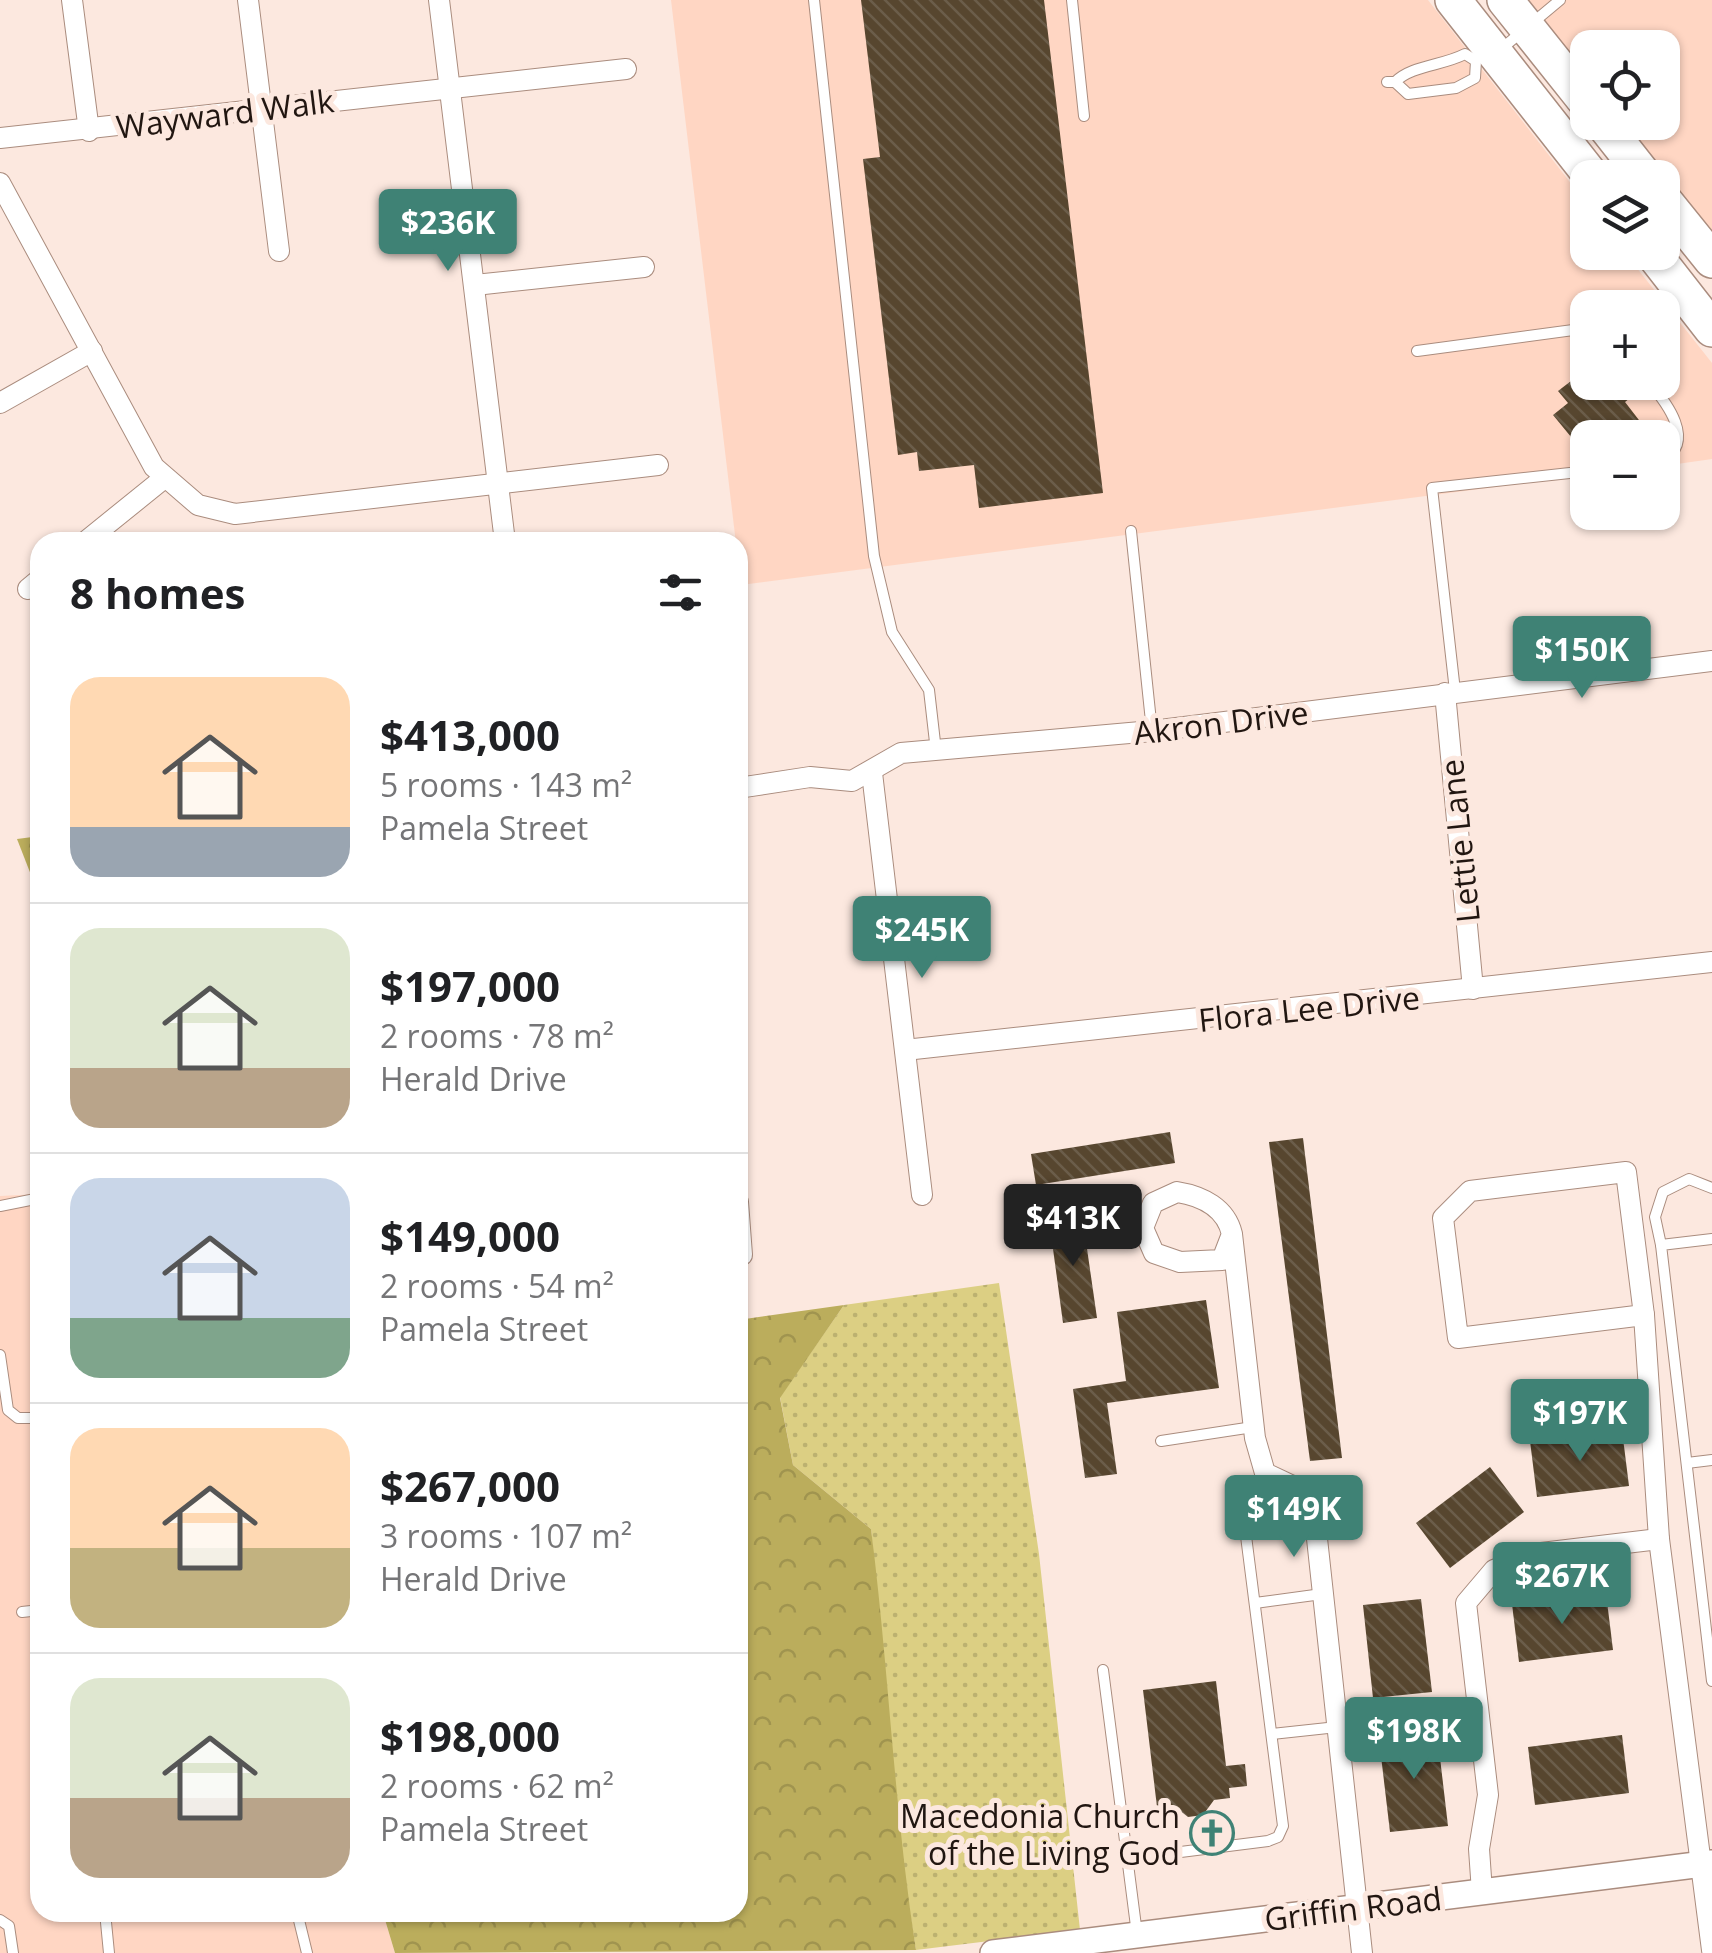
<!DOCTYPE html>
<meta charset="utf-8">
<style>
body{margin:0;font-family:"Open Sans",sans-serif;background:#f6f6f6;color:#202124;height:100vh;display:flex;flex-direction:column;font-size:38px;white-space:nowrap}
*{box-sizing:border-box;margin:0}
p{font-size:32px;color:#757577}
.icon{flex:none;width:55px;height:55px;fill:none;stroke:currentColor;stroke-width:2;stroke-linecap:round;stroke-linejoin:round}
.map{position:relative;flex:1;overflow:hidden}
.panel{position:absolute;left:30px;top:532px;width:718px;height:1390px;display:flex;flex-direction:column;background:#fff;border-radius:30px;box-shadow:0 2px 8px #0004}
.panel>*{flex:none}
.fabs{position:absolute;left:1570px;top:30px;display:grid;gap:20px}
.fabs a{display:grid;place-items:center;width:110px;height:110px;border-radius:20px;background:#fff;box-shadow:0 2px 8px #0004;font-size:50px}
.price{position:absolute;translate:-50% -85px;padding:0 22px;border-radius:10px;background:#3f8275;color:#fff;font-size:32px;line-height:65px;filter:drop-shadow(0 2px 5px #0008)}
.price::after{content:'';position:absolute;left:50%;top:60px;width:30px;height:22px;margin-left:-15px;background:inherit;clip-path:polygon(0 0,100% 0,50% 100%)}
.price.active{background:#222;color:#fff}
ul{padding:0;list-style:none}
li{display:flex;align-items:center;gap:30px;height:250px;padding:0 40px}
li+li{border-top:2px solid #e0e0e0}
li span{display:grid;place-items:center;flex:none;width:280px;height:200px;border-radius:30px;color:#555}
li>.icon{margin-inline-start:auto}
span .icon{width:120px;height:120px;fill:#fffc;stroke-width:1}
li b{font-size:42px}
h2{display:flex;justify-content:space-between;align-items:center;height:120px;padding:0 40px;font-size:42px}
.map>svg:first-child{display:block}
.built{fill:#ffd6c3;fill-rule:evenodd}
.grass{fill:url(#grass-dots)}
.forest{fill:url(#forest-crowns)}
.building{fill:url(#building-back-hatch)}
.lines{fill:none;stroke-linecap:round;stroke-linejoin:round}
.service-casing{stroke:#aa8c7e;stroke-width:12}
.minor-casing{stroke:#aa8c7e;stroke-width:22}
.tertiary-casing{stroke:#aa8c7e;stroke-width:28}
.trunk-casing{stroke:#aa8c7e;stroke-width:38}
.service{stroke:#fff;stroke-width:10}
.minor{stroke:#fff;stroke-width:20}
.tertiary{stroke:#fff;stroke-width:25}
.trunk{stroke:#fff;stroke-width:35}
.labels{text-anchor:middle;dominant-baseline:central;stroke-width:10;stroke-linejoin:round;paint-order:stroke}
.street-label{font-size:32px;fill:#211611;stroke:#fce8df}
.poi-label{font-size:32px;fill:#211611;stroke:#fce8df;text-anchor:end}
</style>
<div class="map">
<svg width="1712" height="1953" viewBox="0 0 1712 1953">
<defs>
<pattern id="grass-dots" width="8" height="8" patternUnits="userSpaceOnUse" patternTransform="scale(2.5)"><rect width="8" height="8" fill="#dccf83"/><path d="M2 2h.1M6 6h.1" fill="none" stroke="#bcb170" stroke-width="1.8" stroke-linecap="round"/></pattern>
<pattern id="forest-crowns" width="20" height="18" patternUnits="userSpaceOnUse" patternTransform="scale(2.5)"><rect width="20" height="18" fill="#bbad5c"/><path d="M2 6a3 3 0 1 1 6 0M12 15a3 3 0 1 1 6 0" fill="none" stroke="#a0944f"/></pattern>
<pattern id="building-back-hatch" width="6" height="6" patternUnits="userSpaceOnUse" patternTransform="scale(2.5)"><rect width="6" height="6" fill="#57462f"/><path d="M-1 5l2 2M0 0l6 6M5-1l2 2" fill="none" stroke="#6b5d4a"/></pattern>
</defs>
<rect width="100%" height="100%" fill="#fce8df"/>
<g class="built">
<path d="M671,0H1428L1587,204L1588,252L1625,253L1712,363V459L1663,466L1662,438H1588L1587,475L741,585ZM1588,308H1662V382H1588Z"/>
<polygon points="1526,0 1712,0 1712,237 1622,123 1662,122 1662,48 1588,48 1587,79"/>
<polygon points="40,1194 40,1912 383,1913 395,1953 0,1953 0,1196"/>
</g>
<polygon class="grass" points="999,1283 1039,1554 1080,1930 916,1950 899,1845 871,1529 793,1465 780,1397 844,1305"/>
<g class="forest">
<polygon points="40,836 40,898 17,839"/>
<path d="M844,1305L780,1398L793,1465L871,1529C889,1669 894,1810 916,1950L395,1953L383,1913L738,1912V1320Z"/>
</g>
<g class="building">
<polygon points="861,0 1044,0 1103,493 979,508 974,465 919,471 917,452 898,455 863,159 880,157"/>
<polygon points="1588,368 1588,382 1640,382 1643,388 1625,402 1642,424 1625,438 1584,438 1576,443 1553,415 1568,403 1558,391"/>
<polygon points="1170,1132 1175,1163 1036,1185 1031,1154"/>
<polygon points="1303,1138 1342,1458 1310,1461 1269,1142"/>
<polygon points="1082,1214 1097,1318 1063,1323 1049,1219"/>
<polygon points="1206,1300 1219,1388 1107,1403 1117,1474 1085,1478 1073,1389 1126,1381 1117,1312"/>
<polygon points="1622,1430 1629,1486 1537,1497 1530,1441"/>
<polygon points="1490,1467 1524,1512 1450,1568 1416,1523"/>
<polygon points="1606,1593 1613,1650 1519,1662 1512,1604"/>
<polygon points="1421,1599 1432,1692 1373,1698 1363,1605"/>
<polygon points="1216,1681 1226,1766 1245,1764 1247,1786 1229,1788 1230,1798 1214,1800 1203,1815 1188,1817 1173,1805 1157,1807 1143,1690"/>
<polygon points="1437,1732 1448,1826 1390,1832 1379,1739"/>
<polygon points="1622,1735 1629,1793 1535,1805 1528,1747"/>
</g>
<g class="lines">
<g class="service-casing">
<g id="service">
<polyline points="814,0 874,556 892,632 929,690 936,751"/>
<polyline points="1072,0 1084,116"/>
<polyline points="1500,50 1560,0"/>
<path d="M1387,82H1395L1408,94L1456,88L1475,78L1476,61L1465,54C1442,66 1412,65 1395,82"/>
<polyline points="1662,318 1688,305"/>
<polyline points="1417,351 1588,328"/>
<path d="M1649,382C1666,402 1697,441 1662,461"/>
<polyline points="1131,531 1152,731"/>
<polyline points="1455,691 1432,488 1588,471"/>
<polyline points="0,1206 40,1198"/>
<polyline points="1712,1239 1661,1245 1712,1681"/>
<polyline points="1661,1245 1655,1217 1663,1192 1689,1179 1712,1188"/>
<polyline points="0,1355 8,1410 18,1418 40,1418"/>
<polyline points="1161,1441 1253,1427"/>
<polyline points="1687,1463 1712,1460"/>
<polyline points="1255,1603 1322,1594"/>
<polyline points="22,1612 40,1610"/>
<polyline points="1103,1670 1137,1934"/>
<polyline points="1272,1734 1337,1727"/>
<polyline points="1125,1859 1268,1841 1278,1837 1283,1826 1246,1536"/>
<polyline points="105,1912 109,1953"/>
<polyline points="297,1912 307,1953"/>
<polyline points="0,1920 9,1926 13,1953"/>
</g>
</g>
<g class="minor-casing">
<g id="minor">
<polyline points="72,0 89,131"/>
<polyline points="248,0 279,251"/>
<polyline points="439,0 505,542"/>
<polyline points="0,138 626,69"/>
<polyline points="0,183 154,467 198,505 235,514 658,465"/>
<polyline points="475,285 644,267"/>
<polyline points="0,403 92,351"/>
<polyline points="85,542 163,479"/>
<polyline points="28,589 40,579"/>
<polyline points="1445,693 1473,989"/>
<polyline points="872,773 922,1195"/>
<polyline points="738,788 810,777 852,781 901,753 1152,731 1712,661"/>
<polyline points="905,1050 1712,962"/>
<polygon points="1626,1172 1644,1315 1458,1338 1443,1218 1470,1191"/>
<polyline points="738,1202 742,1255"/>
<path d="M1232,1234L1222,1260L1180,1262L1154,1253L1143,1228L1153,1203L1177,1192C1202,1196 1226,1208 1232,1234L1255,1438L1265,1473L1301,1490L1314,1511L1362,1953"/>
<polyline points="1644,1315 1659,1539 1712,1950"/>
<polyline points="1482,1892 1479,1849 1488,1795 1466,1603 1494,1570 1533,1554 1659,1539"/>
</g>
</g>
<g class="tertiary-casing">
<polyline id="tertiary" points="993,1953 1712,1863"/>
</g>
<g class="trunk-casing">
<g id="trunk">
<polyline points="1453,0 1593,178"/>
<polyline points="1505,0 1588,104"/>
<polyline points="1602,122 1646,178"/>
<polyline points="1662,198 1712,260"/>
<polyline points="1652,252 1712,329"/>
</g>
</g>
<use href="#service" class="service"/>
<use href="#minor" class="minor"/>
<use href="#tertiary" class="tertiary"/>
<use href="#trunk" class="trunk"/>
</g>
<defs>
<g id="church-ring" transform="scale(2.25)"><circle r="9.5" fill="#fce8df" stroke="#3f8275" stroke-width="1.5"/><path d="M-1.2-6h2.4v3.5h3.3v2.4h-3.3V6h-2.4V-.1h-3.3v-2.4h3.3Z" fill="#3f8275"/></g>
</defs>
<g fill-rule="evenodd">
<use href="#church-ring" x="1212" y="1833"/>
</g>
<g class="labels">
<g class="street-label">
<text transform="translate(225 113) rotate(-7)">Wayward Walk</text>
<text transform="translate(1221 722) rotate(-7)">Akron Drive</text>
<text transform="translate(1459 841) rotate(-96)">Lettie Lane</text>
<text transform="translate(1309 1008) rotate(-6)">Flora Lee Drive</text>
<text transform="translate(1353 1908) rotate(-7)">Griffin Road</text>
</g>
<g class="poi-label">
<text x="1180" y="1815">Macedonia Church<tspan x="1180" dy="37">of the Living God</tspan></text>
</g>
</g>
</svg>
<div class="fabs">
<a><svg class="icon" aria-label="locate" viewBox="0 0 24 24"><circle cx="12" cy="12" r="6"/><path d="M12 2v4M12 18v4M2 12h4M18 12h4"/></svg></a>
<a><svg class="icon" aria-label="layers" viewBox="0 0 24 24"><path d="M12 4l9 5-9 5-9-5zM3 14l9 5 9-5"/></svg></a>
<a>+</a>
<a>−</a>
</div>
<b class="price" style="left:448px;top:274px">$236K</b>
<b class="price" style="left:1582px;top:701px">$150K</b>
<b class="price" style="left:922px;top:981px">$245K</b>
<b class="price active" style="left:1073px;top:1269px">$413K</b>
<b class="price" style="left:1580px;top:1464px">$197K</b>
<b class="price" style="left:1294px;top:1560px">$149K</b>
<b class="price" style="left:1562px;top:1627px">$267K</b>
<b class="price" style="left:1414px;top:1782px">$198K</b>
<section class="panel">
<h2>8 homes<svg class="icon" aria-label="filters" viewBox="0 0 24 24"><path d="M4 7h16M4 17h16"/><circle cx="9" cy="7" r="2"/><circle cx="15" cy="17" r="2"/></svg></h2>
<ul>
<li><span style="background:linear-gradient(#ffd9b3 75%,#9aa5b1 0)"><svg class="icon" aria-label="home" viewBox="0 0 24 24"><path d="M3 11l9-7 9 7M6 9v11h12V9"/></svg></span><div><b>$413,000</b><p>5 rooms · 143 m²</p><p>Pamela Street</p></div></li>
<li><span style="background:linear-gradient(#dfe7d0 70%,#b9a48a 0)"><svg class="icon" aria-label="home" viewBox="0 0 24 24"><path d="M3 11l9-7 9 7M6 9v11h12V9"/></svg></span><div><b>$197,000</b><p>2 rooms · 78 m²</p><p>Herald Drive</p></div></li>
<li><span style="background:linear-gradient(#c9d6e8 70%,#7fa58c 0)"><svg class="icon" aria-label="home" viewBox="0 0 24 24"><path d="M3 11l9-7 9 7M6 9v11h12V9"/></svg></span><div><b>$149,000</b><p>2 rooms · 54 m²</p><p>Pamela Street</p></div></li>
<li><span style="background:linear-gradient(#ffd9b3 60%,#c2b280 0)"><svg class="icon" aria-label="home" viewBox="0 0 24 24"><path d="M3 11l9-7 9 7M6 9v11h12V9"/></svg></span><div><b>$267,000</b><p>3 rooms · 107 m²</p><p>Herald Drive</p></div></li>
<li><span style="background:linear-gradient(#dfe7d0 60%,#b9a48a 0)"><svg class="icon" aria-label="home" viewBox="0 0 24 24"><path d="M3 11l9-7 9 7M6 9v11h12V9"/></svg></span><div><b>$198,000</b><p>2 rooms · 62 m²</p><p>Pamela Street</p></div></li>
</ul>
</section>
</div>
